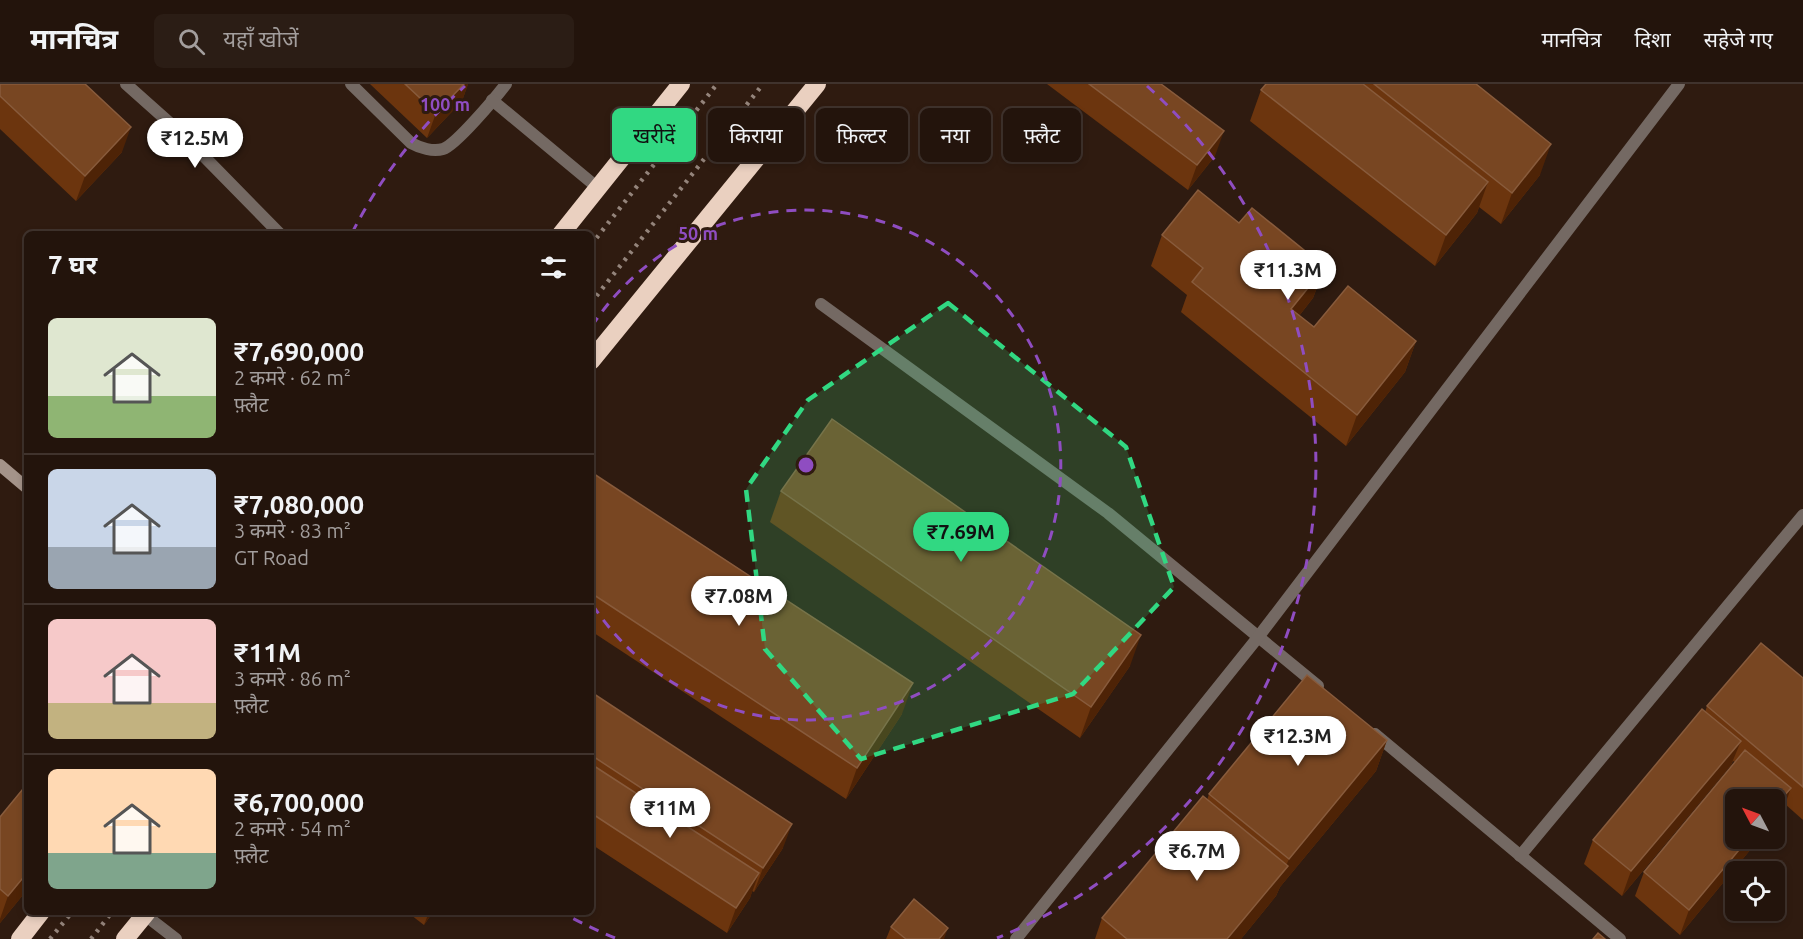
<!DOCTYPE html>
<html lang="hi">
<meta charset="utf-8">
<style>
body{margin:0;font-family:Ubuntu,"Noto Sans Devanagari",sans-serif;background:#2b1d15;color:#f1f3f6;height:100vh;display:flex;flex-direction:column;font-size:22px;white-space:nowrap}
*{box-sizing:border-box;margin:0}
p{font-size:20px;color:#a39e9d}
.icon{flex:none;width:33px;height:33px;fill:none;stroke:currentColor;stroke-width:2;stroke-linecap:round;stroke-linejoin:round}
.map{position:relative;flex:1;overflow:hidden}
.drawer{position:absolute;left:24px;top:147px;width:570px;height:684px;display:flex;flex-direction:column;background:#23140c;border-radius:9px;box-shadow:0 3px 9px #0003,0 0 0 2px #40332d}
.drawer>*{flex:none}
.hud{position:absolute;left:612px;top:24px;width:570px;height:54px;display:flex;gap:12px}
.needle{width:39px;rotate:311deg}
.buttons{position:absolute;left:1725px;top:705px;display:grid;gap:12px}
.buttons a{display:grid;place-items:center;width:60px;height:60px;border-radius:9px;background:#23140c;box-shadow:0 3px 9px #0003,0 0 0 2px #40332d;font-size:30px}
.price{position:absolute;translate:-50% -51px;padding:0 14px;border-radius:21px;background:#fff;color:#222;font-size:20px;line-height:39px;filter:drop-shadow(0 2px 3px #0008)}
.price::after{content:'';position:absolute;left:50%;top:36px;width:18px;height:14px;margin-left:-9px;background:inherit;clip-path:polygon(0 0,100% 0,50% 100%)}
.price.on{background:#31d882;color:#111}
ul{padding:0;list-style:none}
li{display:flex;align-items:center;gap:18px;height:150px;padding:0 24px}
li+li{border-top:2px solid #40332d}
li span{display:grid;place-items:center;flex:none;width:168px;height:120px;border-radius:9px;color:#555}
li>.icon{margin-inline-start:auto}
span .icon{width:72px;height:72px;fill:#fffc;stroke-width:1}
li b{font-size:26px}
h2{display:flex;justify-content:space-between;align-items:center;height:72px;padding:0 24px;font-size:26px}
.pill{padding:0 21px;border-radius:9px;background:#23140c;box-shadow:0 3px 9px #0003,0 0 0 2px #40332d;font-size:21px;line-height:54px}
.pill.on{background:#31d882;color:#111}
header{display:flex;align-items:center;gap:36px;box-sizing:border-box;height:84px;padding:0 30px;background:#23140c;border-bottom:2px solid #40332d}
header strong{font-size:28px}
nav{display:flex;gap:33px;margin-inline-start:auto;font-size:21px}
.search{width:420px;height:54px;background:#2b1d15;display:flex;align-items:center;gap:15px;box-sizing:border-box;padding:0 21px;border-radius:9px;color:#a39e9d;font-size:22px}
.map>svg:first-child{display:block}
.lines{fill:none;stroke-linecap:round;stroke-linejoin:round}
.lane{stroke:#746963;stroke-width:12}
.street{stroke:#746963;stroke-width:12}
.secondary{stroke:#a49389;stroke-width:12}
.highway{stroke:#ead0c0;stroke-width:18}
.rail{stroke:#94847b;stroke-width:4.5;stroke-dasharray:3 6;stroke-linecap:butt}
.wall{fill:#6c350e}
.shaded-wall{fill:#4e2306}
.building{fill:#784622;stroke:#885b3c;stroke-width:1.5}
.marked{fill:#31d882;fill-opacity:0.2;stroke:#31d882;stroke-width:4.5;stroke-dasharray:12 8;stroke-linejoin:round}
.ring{fill:none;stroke:#8f4dc1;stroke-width:3;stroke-dasharray:10 8}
.centre{fill:#8f4dc1;stroke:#2f1b10;stroke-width:3}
.ring-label{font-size:18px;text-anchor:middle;font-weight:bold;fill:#8f4dc1;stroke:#2f1b10;stroke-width:6;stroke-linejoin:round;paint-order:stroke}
</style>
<header>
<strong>मानचित्र</strong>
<div class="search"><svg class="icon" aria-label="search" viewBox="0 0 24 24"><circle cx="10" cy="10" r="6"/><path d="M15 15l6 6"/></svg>यहाँ खोजें</div>
<nav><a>मानचित्र</a><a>दिशा</a><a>सहेजे गए</a></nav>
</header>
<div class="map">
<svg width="1803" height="855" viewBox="0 0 1803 855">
<rect width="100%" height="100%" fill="#2f1b10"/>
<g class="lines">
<g class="lane">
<polyline points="821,220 1108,429 1318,602"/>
<polyline points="1375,650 1620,855"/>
<polyline points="1520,772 1803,431"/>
<polyline points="145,831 176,855"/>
<polyline points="1016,855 1259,552 1679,0"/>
</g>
<g class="street">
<polyline points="126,0 181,49 280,150"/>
<path d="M351,0L411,59C420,64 433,68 443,65C456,61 496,13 506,0"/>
<polyline points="492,16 598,104"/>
</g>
<polyline class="secondary" points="0,381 27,404"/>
<g class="highway">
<polyline points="561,150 681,0"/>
<polyline points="591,277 817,0"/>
<polyline points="20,855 41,828"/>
<polyline points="125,855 147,828"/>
</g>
<g class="rail">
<polyline points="591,161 717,0"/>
<polyline points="591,219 763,0"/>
<polyline points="50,855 72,828"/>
<polyline points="91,855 112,828"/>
</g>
</g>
<g class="wall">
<polygon points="0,0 122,68 76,117 0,45"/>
<polygon points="370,0 468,0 462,17 427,54"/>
<polygon points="1047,0 1161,0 1215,72 1188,106"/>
<polygon points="1266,0 1476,0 1540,91 1501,140 1479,123 1477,129 1435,182 1250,37 1261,6"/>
<polygon points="1239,139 1325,183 1313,214 1299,232 1314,243 1416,257 1405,288 1346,362 1181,228 1187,211 1151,182 1162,151"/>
<polygon points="591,388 902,630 846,715 591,547"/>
<polygon points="781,407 1130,582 1080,654 770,438"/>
<polygon points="1803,594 1803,736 1785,720 1782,729 1736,754 1760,754 1680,851 1635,812 1644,788 1735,678 1733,677 1731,681 1622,812 1584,780 1593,756 1705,628 1707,622"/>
<polygon points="591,608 783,764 754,808 752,807 750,814 727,849 591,760"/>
<polygon points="1387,656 1376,687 1280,803 1276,812 1241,855 1095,855 1102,834 1207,716 1209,710"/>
<polygon points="27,700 27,806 0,839 0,733"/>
<polygon points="407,828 433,828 424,841"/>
<polygon points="891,843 944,855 886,855"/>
</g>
<g class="shaded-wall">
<polygon points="464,0 468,0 462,17 427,54 436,29"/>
<polygon points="131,43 122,68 76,117 85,92"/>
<polygon points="1224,47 1215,72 1188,106 1197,81"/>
<polygon points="1551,60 1540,91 1501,140 1512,109"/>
<polygon points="1488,98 1477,129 1435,182 1446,151"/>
<polygon points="1325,183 1313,214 1280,256 1291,225"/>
<polygon points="1416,257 1405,288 1346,362 1357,331"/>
<polygon points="1141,551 1130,582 1080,654 1091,623"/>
<polygon points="913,599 902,630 846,715 857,684"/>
<polygon points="1387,656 1376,687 1280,803 1276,812 1241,855 1227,855 1285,784 1289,775"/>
<polygon points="1741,657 1731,681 1622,812 1631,787"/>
<polygon points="1791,704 1782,729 1774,737 1774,723"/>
<polygon points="792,740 783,764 754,808 763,784"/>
<polygon points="1749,754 1760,754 1680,851 1689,826"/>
<polygon points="27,789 27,806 0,839 0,835 8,812"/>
<polygon points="759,789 750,814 727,849 736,824"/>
<polygon points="429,828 433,828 424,841"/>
<polygon points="948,844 944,855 939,855"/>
</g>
<g class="building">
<polygon points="0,0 85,0 131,43 85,92 0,12"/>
<polygon points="405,0 464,0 436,29"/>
<polygon points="1089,0 1161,0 1224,47 1197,81"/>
<polygon points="1266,0 1363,0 1488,98 1446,151 1261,6"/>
<polygon points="1374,0 1476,0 1551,60 1512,109"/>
<polygon points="1198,106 1239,139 1252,124 1325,183 1291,225 1314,243 1348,202 1416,257 1357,331 1192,198 1203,184 1162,151"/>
<polygon points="832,335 1141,551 1091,623 781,407"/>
<polygon points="591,388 913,599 857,684 591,509"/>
<polygon points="1761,559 1803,594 1803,703 1707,622"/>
<polygon points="1307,591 1387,656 1289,775 1209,710"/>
<polygon points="591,608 792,740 763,784 591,671"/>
<polygon points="1702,625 1741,657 1631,787 1593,756"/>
<polygon points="1745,666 1791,704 1774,723 1774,716 1736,716 1736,754 1749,754 1689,826 1644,788"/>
<polygon points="591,680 759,789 736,824 591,729"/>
<polygon points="27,700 27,789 8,812 0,805 0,733"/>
<polygon points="1203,712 1288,782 1227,855 1127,855 1102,834"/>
<polygon points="914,815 948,844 939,855 906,855 891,843"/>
<polygon points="1598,849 1605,855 1593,855"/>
</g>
<path class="marked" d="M948,219L1126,363L1174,503L1073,610L861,675L765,565L746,405L808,316Z"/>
<g class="ring">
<path d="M592 242A255 255 0 1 1 592 520"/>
<path d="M615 854A510 510 0 0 1 563 829M352 149A510 510 0 0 1 465 2M1147 2A510 510 0 0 1 997 854"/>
</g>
<circle cx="806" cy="381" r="9" class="centre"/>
<g class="ring-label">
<text x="445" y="27">100 m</text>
<text x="698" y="156">50 m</text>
</g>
</svg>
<div class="buttons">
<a><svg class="needle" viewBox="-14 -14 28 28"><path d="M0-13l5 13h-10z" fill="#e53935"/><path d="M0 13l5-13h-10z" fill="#a39e9d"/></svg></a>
<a><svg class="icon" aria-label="locate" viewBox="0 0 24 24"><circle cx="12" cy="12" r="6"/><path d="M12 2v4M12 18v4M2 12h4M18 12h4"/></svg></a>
</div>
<b class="price" style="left:195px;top:85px">₹12.5M</b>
<b class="price" style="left:1288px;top:217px">₹11.3M</b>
<b class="price on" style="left:961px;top:479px">₹7.69M</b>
<b class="price" style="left:739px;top:543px">₹7.08M</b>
<b class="price" style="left:1298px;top:683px">₹12.3M</b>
<b class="price" style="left:670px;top:755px">₹11M</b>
<b class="price" style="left:1197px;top:798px">₹6.7M</b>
<div class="hud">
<a class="pill on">खरीदें</a>
<a class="pill">किराया</a>
<a class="pill">फ़िल्टर</a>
<a class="pill">नया</a>
<a class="pill">फ़्लैट</a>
</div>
<section class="drawer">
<h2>7 घर<svg class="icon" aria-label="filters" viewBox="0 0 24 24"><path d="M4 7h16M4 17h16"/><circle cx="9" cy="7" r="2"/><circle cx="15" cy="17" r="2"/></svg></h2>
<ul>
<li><span style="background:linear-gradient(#dfe7d0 65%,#8fb573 0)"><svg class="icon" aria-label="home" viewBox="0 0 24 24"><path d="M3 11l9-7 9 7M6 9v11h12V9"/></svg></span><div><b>₹7,690,000</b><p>2 कमरे · 62 m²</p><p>फ़्लैट</p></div></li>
<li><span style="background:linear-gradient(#c9d6e8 65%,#9aa5b1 0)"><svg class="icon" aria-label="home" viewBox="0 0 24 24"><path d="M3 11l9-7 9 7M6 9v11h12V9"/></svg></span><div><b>₹7,080,000</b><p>3 कमरे · 83 m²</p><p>GT Road</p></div></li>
<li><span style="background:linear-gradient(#f6c9c9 70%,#c2b280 0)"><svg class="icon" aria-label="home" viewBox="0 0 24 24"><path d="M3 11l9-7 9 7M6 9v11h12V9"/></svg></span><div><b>₹11M</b><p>3 कमरे · 86 m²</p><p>फ़्लैट</p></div></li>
<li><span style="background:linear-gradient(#ffd9b3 70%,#7fa58c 0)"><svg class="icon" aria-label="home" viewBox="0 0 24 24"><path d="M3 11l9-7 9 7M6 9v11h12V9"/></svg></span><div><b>₹6,700,000</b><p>2 कमरे · 54 m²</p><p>फ़्लैट</p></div></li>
</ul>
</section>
</div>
